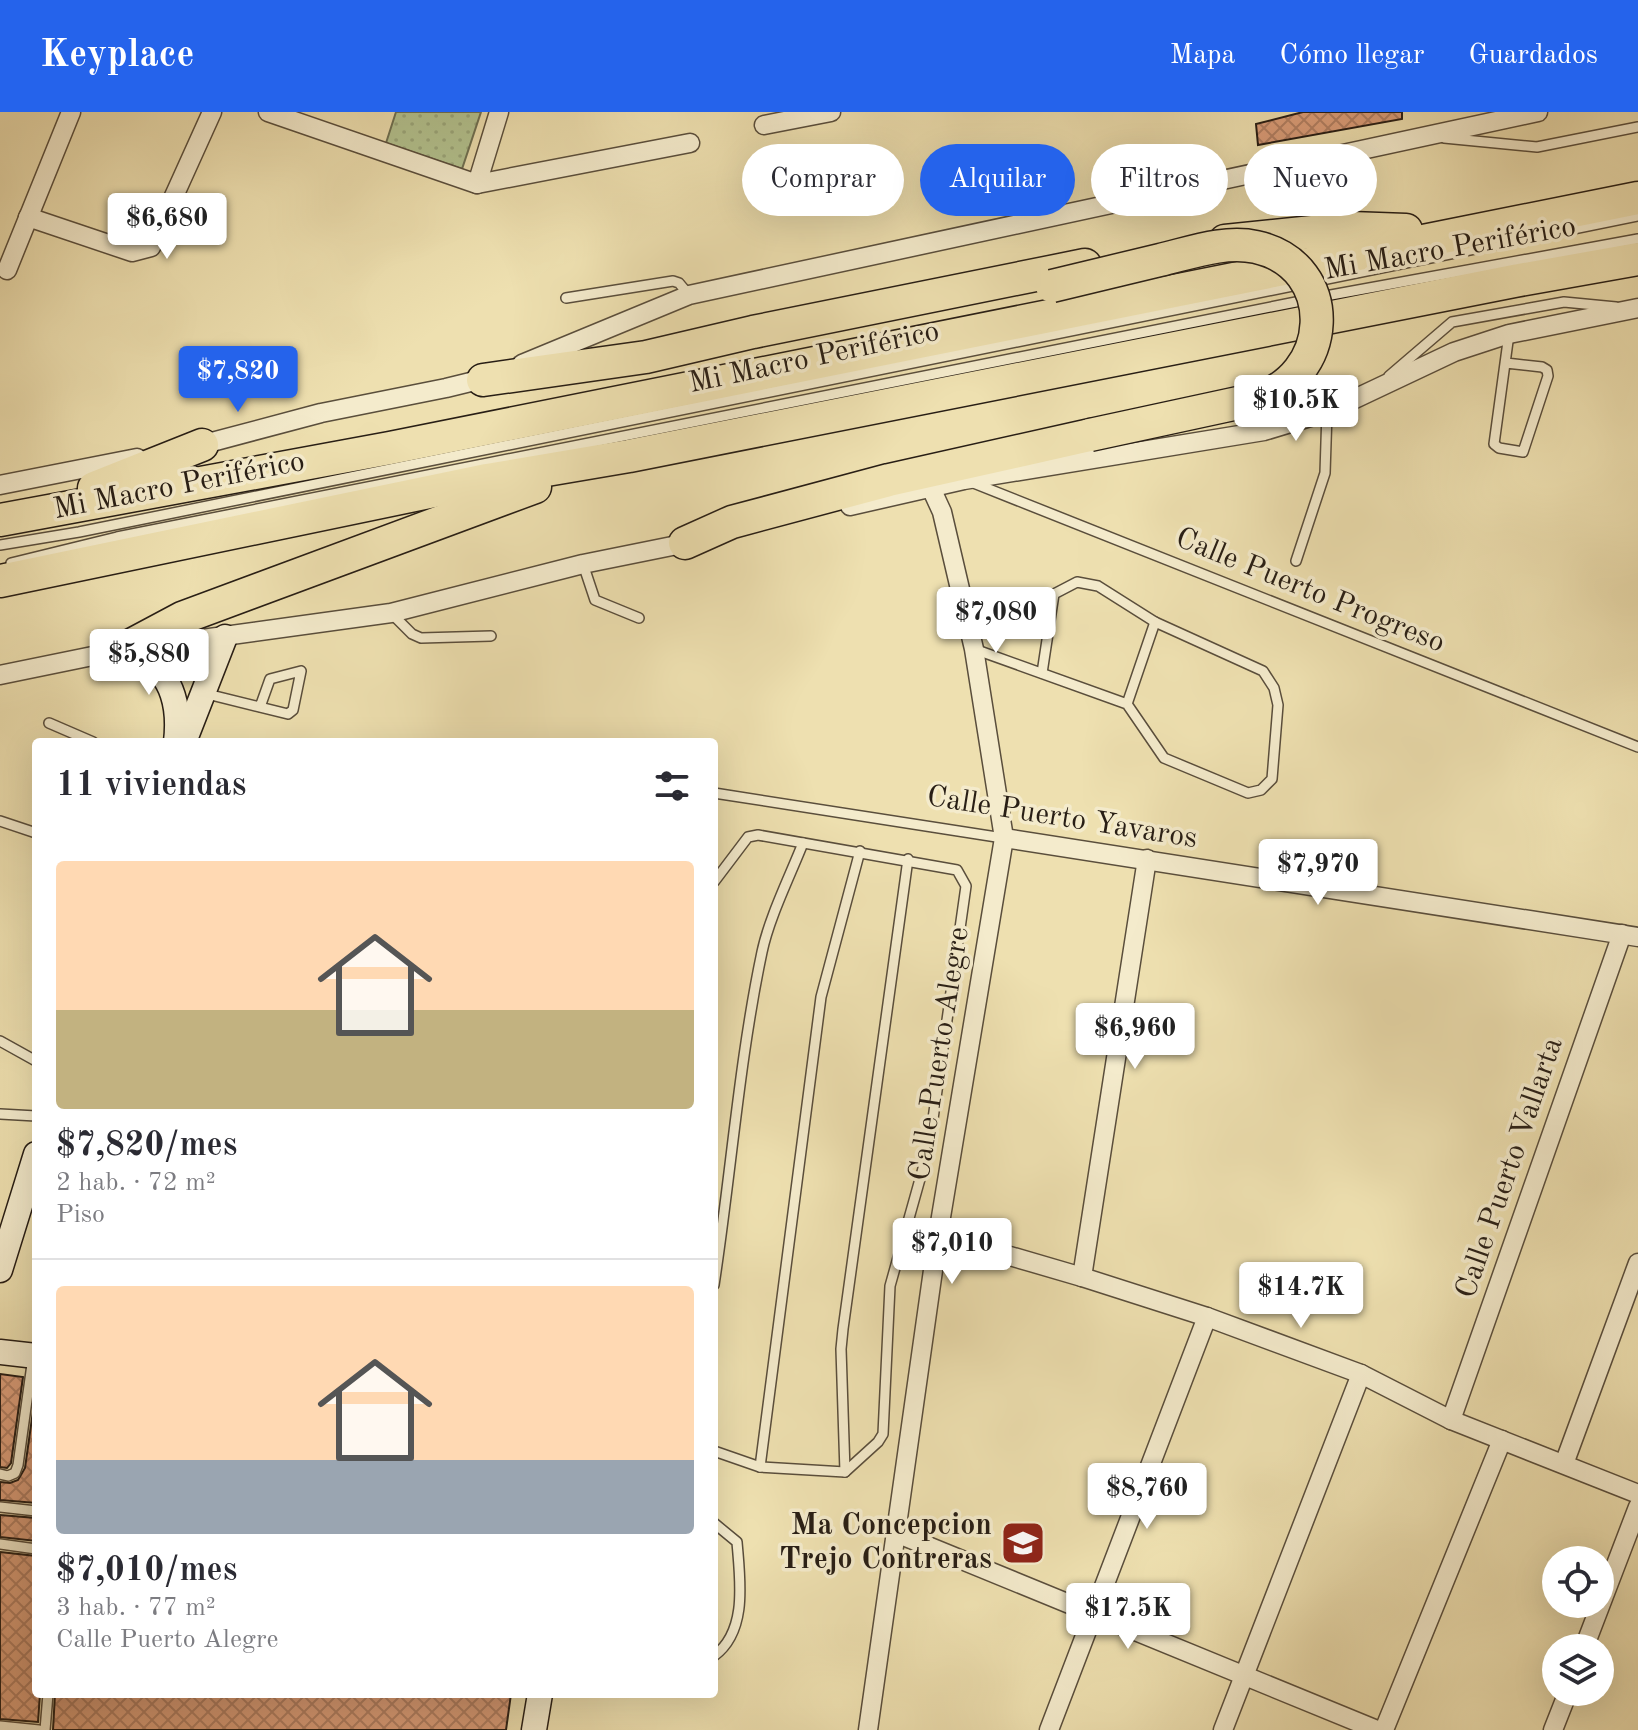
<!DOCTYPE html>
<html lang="es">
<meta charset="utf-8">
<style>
body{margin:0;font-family:"Old Standard TT",serif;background:#f2f2f3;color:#2b2b33;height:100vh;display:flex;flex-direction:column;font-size:30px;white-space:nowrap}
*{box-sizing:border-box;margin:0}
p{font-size:26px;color:#7c7c81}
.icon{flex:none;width:44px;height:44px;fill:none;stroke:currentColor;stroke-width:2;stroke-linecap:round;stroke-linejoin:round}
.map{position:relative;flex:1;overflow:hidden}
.sheet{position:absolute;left:32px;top:626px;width:686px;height:960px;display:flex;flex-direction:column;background:#fff;border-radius:8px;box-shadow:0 8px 32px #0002}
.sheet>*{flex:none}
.banner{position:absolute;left:742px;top:32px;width:760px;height:72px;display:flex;gap:16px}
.fabs{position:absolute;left:1542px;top:1434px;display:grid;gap:16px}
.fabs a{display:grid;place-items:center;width:72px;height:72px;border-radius:50%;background:#fff;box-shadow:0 8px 32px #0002;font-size:40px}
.price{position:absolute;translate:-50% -68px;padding:0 18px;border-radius:8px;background:#fff;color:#222;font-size:26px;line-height:52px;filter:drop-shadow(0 2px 4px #0008)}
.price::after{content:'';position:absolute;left:50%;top:48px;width:24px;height:18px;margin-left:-12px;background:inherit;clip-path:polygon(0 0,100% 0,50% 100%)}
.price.current{background:#2563eb;color:#fff}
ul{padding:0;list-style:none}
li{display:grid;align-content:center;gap:16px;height:424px;padding:0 24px}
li+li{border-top:2px solid #e1e1e2}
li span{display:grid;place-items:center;height:248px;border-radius:8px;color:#555}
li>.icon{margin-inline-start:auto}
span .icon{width:144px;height:144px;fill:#fffc;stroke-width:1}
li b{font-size:34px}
h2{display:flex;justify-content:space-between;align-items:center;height:96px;padding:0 24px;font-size:34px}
.tag{padding:0 28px;border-radius:36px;background:#fff;box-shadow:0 8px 32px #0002;font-size:28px;line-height:72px}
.tag.current{background:#2563eb;color:#fff}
header{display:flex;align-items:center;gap:48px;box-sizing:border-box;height:112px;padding:0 40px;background:#2563eb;color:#fff}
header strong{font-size:38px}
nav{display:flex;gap:44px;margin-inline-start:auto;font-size:28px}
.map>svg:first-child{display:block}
.park{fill:url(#park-dots);stroke:#6e7052;stroke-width:2}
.building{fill:url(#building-cross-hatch);stroke:#281e15;stroke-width:2}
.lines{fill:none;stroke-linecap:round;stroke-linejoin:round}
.lane-casing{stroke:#5a4e3c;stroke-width:12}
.street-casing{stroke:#5a4e3c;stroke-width:21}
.secondary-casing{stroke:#281e15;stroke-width:27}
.highway-casing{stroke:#281e15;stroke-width:35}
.lane{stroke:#f4ebcc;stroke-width:9}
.street{stroke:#f4ebcc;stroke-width:18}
.secondary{stroke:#f4ebcc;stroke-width:24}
.highway{stroke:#eee0b0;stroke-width:32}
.highway-bridge-casing{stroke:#281e15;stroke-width:35;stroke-linecap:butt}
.highway-bridge{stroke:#eee0b0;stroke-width:32}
.labels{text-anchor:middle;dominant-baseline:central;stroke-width:7;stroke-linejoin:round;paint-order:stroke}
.street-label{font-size:30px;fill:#281e15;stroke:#f4ebcc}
.poi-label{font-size:30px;font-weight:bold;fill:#281e15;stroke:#f4ebcc;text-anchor:end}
</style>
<header>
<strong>Keyplace</strong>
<nav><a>Mapa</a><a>Cómo llegar</a><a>Guardados</a></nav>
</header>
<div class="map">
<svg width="1638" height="1618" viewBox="0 0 1638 1618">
<defs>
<pattern id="park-dots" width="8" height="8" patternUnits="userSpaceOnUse" patternTransform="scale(2)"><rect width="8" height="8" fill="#b3c390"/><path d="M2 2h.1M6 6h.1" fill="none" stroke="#9aa77b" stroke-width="1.8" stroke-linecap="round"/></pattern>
<pattern id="building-cross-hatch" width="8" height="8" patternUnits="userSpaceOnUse" patternTransform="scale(2)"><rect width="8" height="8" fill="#da9d79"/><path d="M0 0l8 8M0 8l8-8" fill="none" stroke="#b17f62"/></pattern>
</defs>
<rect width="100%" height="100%" fill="#eee0b0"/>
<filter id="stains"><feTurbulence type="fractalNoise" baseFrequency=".0025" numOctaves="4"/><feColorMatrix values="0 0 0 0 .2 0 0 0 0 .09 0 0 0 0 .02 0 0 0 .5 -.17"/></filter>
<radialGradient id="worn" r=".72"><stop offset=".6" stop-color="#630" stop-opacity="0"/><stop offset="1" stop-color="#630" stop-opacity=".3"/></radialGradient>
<polygon class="park" points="396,0 481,0 462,57 386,31"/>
<g class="building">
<polygon points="1303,0 1402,0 1402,7 1258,33 1256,12"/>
<polygon points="0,1262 23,1265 11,1351 7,1356 0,1355"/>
<polygon points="36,1278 36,1391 0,1388 0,1370 10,1371 18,1368 25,1356"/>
<polygon points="0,1403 36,1406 36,1429 0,1425"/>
<polygon points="0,1440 36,1444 36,1582 40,1582 38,1610 0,1607"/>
<polygon points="55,1582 511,1582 506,1618 53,1618"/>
</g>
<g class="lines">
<g class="lane-casing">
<g id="lane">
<polyline points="1444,26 1537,35 1638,15"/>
<polyline points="1320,185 1638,127"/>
<polyline points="566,186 673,169 679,171 689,183"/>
<polyline points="1506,251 1542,255 1547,258 1548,264 1523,340 1499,336 1494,332 1509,222"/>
<polyline points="1389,264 1452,210 1564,190 1616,195"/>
<polyline points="971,370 1638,635"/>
<polyline points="0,433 79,420 1638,104"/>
<polyline points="1296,449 1325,361 1327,300"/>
<polyline points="11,451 117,425 1306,188"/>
<polyline points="583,452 595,488 639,506"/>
<polyline points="391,501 412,522 421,526 491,524"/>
<polyline points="974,537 1127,592 1164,646 1248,681 1261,678 1272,667 1278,593 1274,576 1263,559 1155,510 1127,592"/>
<polyline points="1042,561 1054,482 1077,470 1098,474 1155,510"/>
<polyline points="203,581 288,602 293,598 301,559 270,567 260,595"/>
<polyline points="49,611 93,630"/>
<polyline points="714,681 1003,726"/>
<polyline points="0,709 36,721"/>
<polyline points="714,770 748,725 758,723 957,758 966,774 929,1035 890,1174 883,1322 878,1330 845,1360 760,1355 714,1339"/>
<polyline points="0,929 36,949"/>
<polyline points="0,1002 36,1004"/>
<path d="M714,1173C731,1062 739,949 762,840C769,806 790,764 803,731"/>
<polyline points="760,1355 821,885 860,739"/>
<polyline points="845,1360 841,1237 843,1217 908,747"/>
<polyline points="0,1362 8,1364 15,1361 18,1353 33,1245"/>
<polyline points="0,1395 36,1399"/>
<path d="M714,1411L737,1430C740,1468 748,1519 714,1544"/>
<polyline points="0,1432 36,1437"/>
<polyline points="0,1614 39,1618"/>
<polyline points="45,1618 48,1582"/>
</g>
</g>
<g class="street-casing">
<g id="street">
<polyline points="268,0 477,72 690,31"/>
<polyline points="764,13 831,0"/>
<polyline points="477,72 499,0"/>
<polyline points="28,105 132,140 151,135 212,0"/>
<polyline points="7,158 71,0"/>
<polyline points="522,252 689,183 1538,0"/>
<polyline points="193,335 321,301 446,276 491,265"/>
<polyline points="0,373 137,346"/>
<polyline points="850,394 964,368 1264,319 1327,300 1454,240 1509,222 1638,196"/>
<polyline points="0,563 122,538 391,501 583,452 692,430"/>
<polyline points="1004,726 1638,825"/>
<polyline points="938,1123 1082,1165 1207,1205 1361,1262 1451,1308 1638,1382"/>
<polyline points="1082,1165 1147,747"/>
<polyline points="1451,1308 1622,822"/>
<polyline points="1564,1352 1638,1151"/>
<polyline points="896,1421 1377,1618"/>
<polyline points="1584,1536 1638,1395"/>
<polyline points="868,1618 938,1123 1004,726 974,537 942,400 931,376"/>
<polyline points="1049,1618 1207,1205"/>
<polyline points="1223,1618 1361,1262"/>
<polyline points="1384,1618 1502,1328"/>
<polyline points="1553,1618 1568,1580"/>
</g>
</g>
<g class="secondary-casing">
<g id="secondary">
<path d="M122,538C168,549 181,587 176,630"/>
<polyline points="184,630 225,525"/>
<polyline points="0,1158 36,1042"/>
<polyline points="0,1240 36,1244"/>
<polyline points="534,1618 540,1582"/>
</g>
</g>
<g class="highway-casing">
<g id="highway">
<polyline points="1225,129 1351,116 1406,118"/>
<polyline points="483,268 646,245 753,220 1085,153"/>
<polyline points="94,376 202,333"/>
<polyline points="0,408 390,336 1638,86"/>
<polyline points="685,431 732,410 889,368 1090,323"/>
<polyline points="0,469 487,368 629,344 1514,169 1638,147"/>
<polyline points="122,538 182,506 535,375"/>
</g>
</g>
<use href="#lane" class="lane"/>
<use href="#street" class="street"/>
<use href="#secondary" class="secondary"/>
<use href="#highway" class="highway"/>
<g class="highway-bridge-casing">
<path id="highway-bridge" d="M1052,174C1088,165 1124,157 1160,148C1190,141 1225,128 1256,135C1341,154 1334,268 1252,288L1090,323"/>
</g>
<use href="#highway-bridge" class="highway-bridge"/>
</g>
<defs>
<g id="school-square" transform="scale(2.3)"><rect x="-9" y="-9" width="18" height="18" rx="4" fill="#8f2418" stroke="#f4ebcc"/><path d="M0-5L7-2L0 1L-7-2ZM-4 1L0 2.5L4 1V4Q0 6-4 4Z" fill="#fff"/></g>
</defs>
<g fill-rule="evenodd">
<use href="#school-square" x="1023" y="1431"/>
</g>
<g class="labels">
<g class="street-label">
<text transform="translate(1450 137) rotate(-10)">Mi Macro Periférico</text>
<text transform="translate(814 246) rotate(-12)">Mi Macro Periférico</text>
<text transform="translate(179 374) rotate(-11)">Mi Macro Periférico</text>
<text transform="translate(1310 479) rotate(22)">Calle Puerto Progreso</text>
<text transform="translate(1062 706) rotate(9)">Calle Puerto Yavaros</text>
<text transform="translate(940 942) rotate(-81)">Calle Puerto Alegre</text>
<text transform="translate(1510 1056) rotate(-71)">Calle Puerto Vallarta</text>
</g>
<g class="poi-label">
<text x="992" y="1414">Ma Concepcion<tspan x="992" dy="34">Trejo Contreras</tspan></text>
</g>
</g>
<rect width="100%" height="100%" filter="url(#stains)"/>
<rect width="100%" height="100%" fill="url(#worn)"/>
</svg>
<div class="fabs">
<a><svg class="icon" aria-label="locate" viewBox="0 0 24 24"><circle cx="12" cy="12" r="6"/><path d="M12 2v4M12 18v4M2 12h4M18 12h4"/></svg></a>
<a><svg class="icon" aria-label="layers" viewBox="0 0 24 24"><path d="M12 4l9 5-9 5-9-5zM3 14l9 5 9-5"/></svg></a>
</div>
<b class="price" style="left:167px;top:149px">$6,680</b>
<b class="price current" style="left:238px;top:302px">$7,820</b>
<b class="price" style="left:1296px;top:331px">$10.5K</b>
<b class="price" style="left:996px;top:543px">$7,080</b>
<b class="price" style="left:149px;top:585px">$5,880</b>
<b class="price" style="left:1318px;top:795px">$7,970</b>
<b class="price" style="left:1135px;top:959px">$6,960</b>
<b class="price" style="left:952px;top:1174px">$7,010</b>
<b class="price" style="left:1301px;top:1218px">$14.7K</b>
<b class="price" style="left:1147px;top:1419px">$8,760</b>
<b class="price" style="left:1128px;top:1539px">$17.5K</b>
<div class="banner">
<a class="tag">Comprar</a>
<a class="tag current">Alquilar</a>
<a class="tag">Filtros</a>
<a class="tag">Nuevo</a>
</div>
<section class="sheet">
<h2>11 viviendas<svg class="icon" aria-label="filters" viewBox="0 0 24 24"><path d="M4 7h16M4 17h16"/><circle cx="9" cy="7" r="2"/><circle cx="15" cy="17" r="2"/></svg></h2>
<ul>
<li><span style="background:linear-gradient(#ffd9b3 60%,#c2b280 0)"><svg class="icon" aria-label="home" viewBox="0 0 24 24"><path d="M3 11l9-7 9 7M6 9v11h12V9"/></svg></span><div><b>$7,820/mes</b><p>2 hab. · 72 m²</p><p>Piso</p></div></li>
<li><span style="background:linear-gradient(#ffd9b3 70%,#9aa5b1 0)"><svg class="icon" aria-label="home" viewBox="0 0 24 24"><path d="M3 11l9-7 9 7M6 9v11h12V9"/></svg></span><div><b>$7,010/mes</b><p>3 hab. · 77 m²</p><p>Calle Puerto Alegre</p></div></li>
</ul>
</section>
</div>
